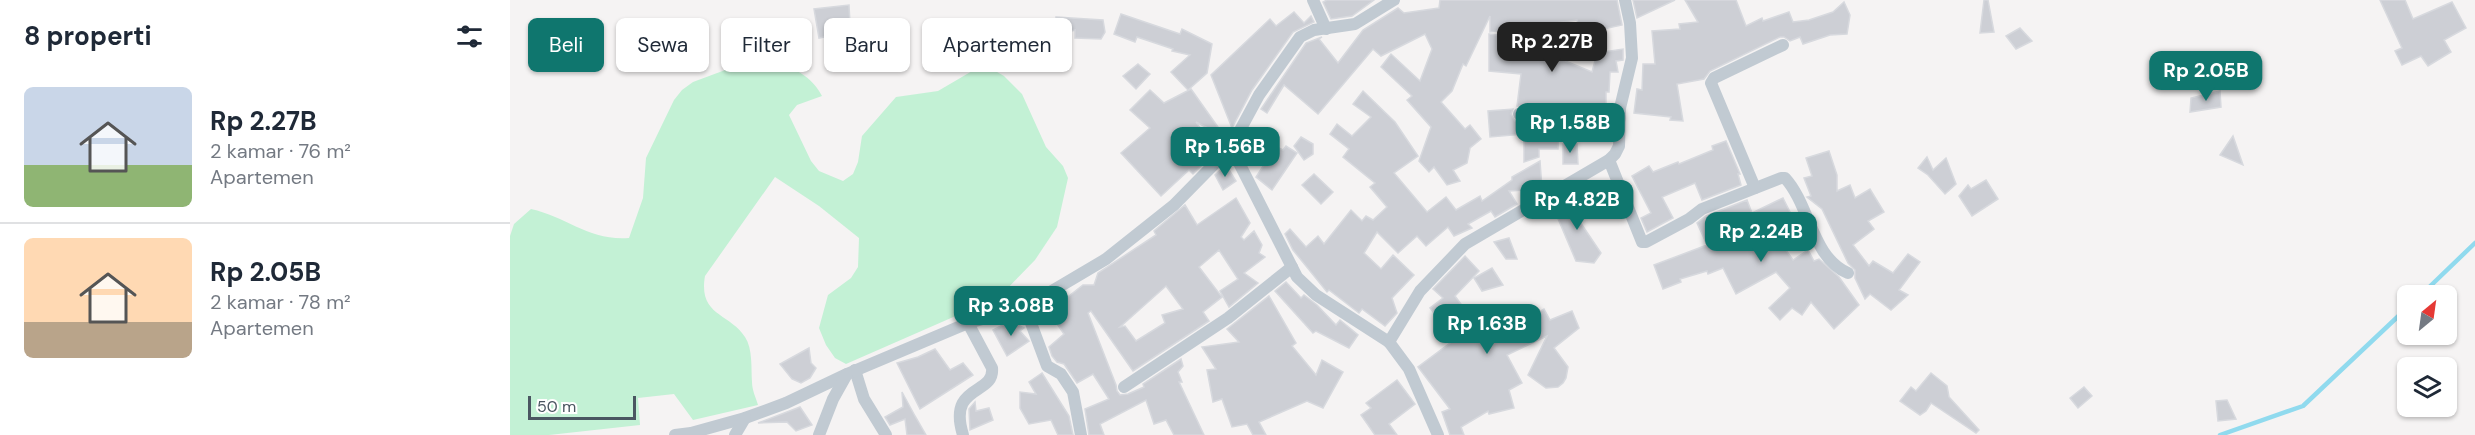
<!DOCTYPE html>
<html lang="id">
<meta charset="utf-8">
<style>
body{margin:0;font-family:"DM Sans",sans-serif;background:#f6f6f7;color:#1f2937;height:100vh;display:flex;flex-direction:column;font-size:22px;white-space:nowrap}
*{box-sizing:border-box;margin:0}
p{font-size:20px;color:#747a83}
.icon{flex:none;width:33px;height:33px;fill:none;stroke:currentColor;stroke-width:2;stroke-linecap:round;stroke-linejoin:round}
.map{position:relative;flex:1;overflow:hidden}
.drawer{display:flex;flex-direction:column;background:#fff;width:510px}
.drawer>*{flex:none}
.guide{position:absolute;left:18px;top:18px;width:570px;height:54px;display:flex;gap:12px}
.needle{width:39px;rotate:29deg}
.buttons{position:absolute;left:1887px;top:285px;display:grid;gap:12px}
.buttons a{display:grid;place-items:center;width:60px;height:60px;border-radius:9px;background:#fff;box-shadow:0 2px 4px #0004;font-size:30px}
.scale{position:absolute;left:18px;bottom:15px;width:108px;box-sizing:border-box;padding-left:6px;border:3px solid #4a5661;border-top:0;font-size:16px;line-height:21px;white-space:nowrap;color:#4a5661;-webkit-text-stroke:4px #fff;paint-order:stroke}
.price{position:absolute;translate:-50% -51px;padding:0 14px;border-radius:12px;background:#0f766e;color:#fff;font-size:20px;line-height:39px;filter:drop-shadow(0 2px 3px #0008)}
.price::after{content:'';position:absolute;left:50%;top:36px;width:18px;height:14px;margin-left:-9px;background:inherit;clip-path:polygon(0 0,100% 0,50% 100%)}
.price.current{background:#222;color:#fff}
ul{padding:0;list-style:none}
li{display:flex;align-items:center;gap:18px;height:150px;padding:0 24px}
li+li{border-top:2px solid #e0e1e3}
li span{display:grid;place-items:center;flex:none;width:168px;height:120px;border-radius:9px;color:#555}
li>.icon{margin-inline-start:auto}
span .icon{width:72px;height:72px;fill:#fffc;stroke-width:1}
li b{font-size:26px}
h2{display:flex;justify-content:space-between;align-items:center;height:72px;padding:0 24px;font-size:26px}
.chip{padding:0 21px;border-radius:9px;background:#fff;box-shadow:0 2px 4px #0004;font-size:21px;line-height:54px}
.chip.current{background:#0f766e;color:#fff}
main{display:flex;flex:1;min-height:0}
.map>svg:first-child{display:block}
.green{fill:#c3f1d5}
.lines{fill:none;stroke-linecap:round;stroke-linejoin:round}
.stream{stroke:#90daee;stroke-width:4.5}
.building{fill:#cdcfd5;stroke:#d7d9de;stroke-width:1.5;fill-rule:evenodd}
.minor{stroke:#c1cad2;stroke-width:12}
</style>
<main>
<section class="drawer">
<h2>8 properti<svg class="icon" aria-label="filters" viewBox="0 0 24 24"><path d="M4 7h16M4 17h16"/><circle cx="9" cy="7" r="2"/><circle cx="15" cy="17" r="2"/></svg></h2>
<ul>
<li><span style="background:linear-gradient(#c9d6e8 65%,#8fb573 0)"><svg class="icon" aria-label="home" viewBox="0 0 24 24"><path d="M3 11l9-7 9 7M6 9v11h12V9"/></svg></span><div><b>Rp 2.27B</b><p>2 kamar · 76 m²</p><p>Apartemen</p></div></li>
<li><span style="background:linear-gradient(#ffd9b3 70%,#b9a48a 0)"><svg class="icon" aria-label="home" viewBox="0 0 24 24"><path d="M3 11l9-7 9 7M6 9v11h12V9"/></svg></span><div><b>Rp 2.05B</b><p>2 kamar · 78 m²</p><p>Apartemen</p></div></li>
</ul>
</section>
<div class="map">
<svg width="1965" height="435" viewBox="0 0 1965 435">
<rect width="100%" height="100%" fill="#f5f3f3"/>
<path class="green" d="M234,63C266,62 296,66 312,96L287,105L279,115L301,161L309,171L333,181L343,174L348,162L352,136L386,97L428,91L469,67L482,69L494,76L512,94L536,147L553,166L558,178L547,227L525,260L489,297L336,364L325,358L316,345L309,328L318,295L341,278L348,267L349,238L309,206L265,177L195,276C188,316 220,313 235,337C243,349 241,369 242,382C242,390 246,398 248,405L183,420L164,394L128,398L130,425L39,435H0V236L4,224L21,209C57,217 79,241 119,238L133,198L136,158L164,100L172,90L183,82Z"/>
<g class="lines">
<g class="stream">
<polyline points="1910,296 1965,243"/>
<polyline points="1710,435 1793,406 1898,307"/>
</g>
</g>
<g class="building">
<polygon points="817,0 864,0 842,16 821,19 813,2"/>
<polygon points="930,0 1107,0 1112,25 1084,31 1086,37 1074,43 1067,20 980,32 980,16 956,66 953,64 942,91 931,102 955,129 960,125 971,139 960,148 957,163 943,170 950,181 937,185 924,167 919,172 909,161 921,127 897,100 902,96 871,67 881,54 910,81 922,49 915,34 871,56 863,49 808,114 774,85 757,113 751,109 796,43 812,37 809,39 828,63 853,30 888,8 894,13 929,8"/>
<polygon points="1123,0 1165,0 1127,18"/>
<polygon points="1175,0 1226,0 1236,26 1252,18 1253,21 1279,12 1283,22 1299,20 1323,12 1334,2 1340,15 1337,34 1320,35 1293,44 1290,37 1280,41 1274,37 1270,37 1200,71 1194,79 1167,84 1173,121 1160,120 1161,117 1124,113 1127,89 1132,90 1133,64 1145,64 1142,31 1170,29 1169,24 1188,22"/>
<polygon points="1474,0 1478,0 1484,32 1470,33"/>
<polygon points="1870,0 1895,0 1903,19 1942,2 1956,28 1934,40 1941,52 1918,66 1911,56 1892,65 1885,51 1892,48"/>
<polygon points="339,5 341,43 326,43 325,35 309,38 304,9"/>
<polygon points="784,12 794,23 801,16 804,22 783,32 742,90 722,128 701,75 760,19 766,26"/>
<polygon points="611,14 670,34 672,29 702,44 697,73 678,90 661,72 680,55 662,51 663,49 627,37 625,42 604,34"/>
<polygon points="546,17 593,20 595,32 591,39 565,38 565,30 547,35"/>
<polygon points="1510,28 1522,41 1506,49 1496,36"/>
<polygon points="979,34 1066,44 1036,53 1082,72 1087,53 1113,49 1113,60 1106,61 1108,72 1100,72 1099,92 1096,92 1096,109 1007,106 1011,74 979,71"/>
<polygon points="628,64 640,74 626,89 613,76"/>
<polygon points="681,89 715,137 686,122 701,144 692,149 700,157 683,174 679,170 651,196 611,153 640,128 620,110 640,90 654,103"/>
<polygon points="853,91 885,122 908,156 884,173 917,212 936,197 946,210 970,196 972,201 1002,180 1002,177 1030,161 1032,189 999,191 1007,204 985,217 981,211 958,224 962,228 944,236 938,227 916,246 907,236 888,253 867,232 854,253 871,269 883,255 904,275 882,298 887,313 875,326 852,309 849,313 819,290 817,292 783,250 775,234 780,229 796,247 808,236 814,244 841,210 852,221 856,216 863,220 877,207 860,187 865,183 833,157 839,149 820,134 827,124 842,136 861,117 843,104"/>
<polygon points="1710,91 1711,107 1680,112 1681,98"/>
<polygon points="1003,109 1001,114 1005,121 1049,124 1048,149 1029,149 1029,157 1014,162 1014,134 980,137 978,111"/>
<polygon points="737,134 755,145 756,142 773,150 776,146 787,153 762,190 746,177 757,160 731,146"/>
<polygon points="1723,136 1733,165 1710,155"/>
<polygon points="791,137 803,144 803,154 794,160 784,146"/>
<polygon points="1216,141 1230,174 1228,174 1231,185 1192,200 1185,183 1152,197 1163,218 1137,232 1131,218 1141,213 1122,176 1139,166 1143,172 1168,162 1169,164 1203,150 1202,146"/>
<polygon points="1053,144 1067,144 1068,164 1053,164"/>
<polygon points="1319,151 1327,175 1327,191 1340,185 1345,198 1360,189 1374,212 1358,221 1364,229 1343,245 1359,266 1363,261 1383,273 1398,254 1410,262 1389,290 1398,295 1381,310 1360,294 1355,299 1345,278 1345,270 1338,263 1312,209 1297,197 1301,196 1294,178 1302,176 1296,158"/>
<polygon points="1417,157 1423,170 1436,158 1446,184 1435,194 1418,175 1408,168"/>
<polygon points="716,165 726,181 713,190 705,175"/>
<polygon points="804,174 823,192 811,204 792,185"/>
<polygon points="1476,180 1488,199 1462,216 1449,196 1458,185 1461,189"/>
<polygon points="1068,196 1077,215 1068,219 1091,253 1084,263 1066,261 1043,207"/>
<path d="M726,198L740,223L731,237L734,240L744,231L752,245L749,253L755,257L734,273L748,283L719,307L710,291L728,279L709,250L689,267L712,297L693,312L699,321L623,371L581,311L578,313L606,385L607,391L610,395L618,394L634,387L633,384L671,359L673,366L668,372L672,382H669L694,435H664L656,420L644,424L636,400L590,424L594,435H579L575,409L599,399L583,374L567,383L554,364L547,362L542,356L539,347L554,334L539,312L573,285H584L588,273L646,235L644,231L675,205L687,225ZM656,286L673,309L652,315L655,323L626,341L615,326L610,327Z"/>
<polygon points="1273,198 1280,212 1257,223 1283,260 1298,250 1304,261 1309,259 1329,277 1349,305 1324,329 1301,302 1292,315 1282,308 1270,320 1259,308 1280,288 1266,272 1226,294 1213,268 1198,274 1197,271 1170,279 1171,282 1153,289 1144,265 1197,245 1187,223 1196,216 1237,200 1242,213"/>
<polygon points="999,238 1007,259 996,259 984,242"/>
<polygon points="955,256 969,271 945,296 964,322 975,312 994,336 1023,322 1020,317 1034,309 1040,320 1062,311 1069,328 1044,348 1058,367 1056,378 1053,383 1048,387 1036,388 1018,375 1037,336 997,355 1012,383 999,390 1004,408 979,414 978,411 951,427 954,435 940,435 932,412 940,409 908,367 944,340 920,308 933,298 923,289"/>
<polygon points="982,268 993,285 972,291 964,278"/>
<polygon points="776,282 791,298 794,295 807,305 826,325 830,320 848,335 839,348 806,331 803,333 765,291"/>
<polygon points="759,296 786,343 782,346 806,375 812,360 833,372 813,408 797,401 749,422 756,435 743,435 737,424 722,427 712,399 703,402 697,370 706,369 692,347 729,342 717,329"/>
<polygon points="500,321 514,328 510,331 519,341 497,356 483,330"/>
<polygon points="299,348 301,363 306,368 300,378 291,383 282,379 270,364"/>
<polygon points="425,349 440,370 453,363 463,375 410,409 387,363 408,357"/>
<polygon points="532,373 559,416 563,435 548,435 541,420 519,424 510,408 510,392 526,394 519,382"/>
<polygon points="1421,373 1437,386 1439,397 1469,430 1466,433 1421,403 1416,411 1410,415 1390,401 1401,387 1406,391"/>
<polygon points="887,380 905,404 879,424 887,435 865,435 851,415 861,408 856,403"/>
<polygon points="1574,387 1582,396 1568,408 1560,398"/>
<polygon points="392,392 405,416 416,435 397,435 395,419 380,425 375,417 393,407"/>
<polygon points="1717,400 1726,419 1708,421 1706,401"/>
<polygon points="465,402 466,411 479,408 483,420 460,430 459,409"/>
<polygon points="290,407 302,425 286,431 277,422 248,423"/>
</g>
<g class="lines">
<g class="minor">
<polyline points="803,0 816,29"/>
<polyline points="1009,114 1110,118"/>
<polyline points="721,147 787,277 806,295 879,342 899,369 928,435"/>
<path d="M1099,160L1132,242H1136L1179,219L1192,209L1271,178H1275C1300,205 1302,258 1338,273"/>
<polyline points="1245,188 1201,83 1204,78 1273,45"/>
<polyline points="515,307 537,366 551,374 563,392 571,435"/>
<polyline points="879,342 910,291 955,244 1099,160 1105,154 1109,146 1110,108 1122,58 1120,23 1115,0"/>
<polyline points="345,370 354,399 376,435"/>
<polyline points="614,387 718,318 782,267"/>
<polyline points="165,435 181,433 235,418 276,403 337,374 458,323 515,307 596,259 664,205 721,147 749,95 790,37 804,30 845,24 884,0"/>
<polyline points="225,435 235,418"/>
<polyline points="309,435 323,399 337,374"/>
<path d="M453,435C437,383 485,396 482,368L458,323"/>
</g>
</g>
</svg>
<div class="buttons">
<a><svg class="needle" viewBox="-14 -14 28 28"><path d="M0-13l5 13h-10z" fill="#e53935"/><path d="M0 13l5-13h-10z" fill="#747a83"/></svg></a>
<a><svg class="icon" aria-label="layers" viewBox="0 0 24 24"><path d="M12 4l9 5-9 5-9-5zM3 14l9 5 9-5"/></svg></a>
</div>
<div class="scale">50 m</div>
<b class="price current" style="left:1042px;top:73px">Rp 2.27B</b>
<b class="price" style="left:1696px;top:102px">Rp 2.05B</b>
<b class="price" style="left:1060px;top:154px">Rp 1.58B</b>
<b class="price" style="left:715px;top:178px">Rp 1.56B</b>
<b class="price" style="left:1067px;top:231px">Rp 4.82B</b>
<b class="price" style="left:1251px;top:263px">Rp 2.24B</b>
<b class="price" style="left:501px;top:337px">Rp 3.08B</b>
<b class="price" style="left:977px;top:355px">Rp 1.63B</b>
<div class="guide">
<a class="chip current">Beli</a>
<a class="chip">Sewa</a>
<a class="chip">Filter</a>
<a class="chip">Baru</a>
<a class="chip">Apartemen</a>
</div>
</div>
</main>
